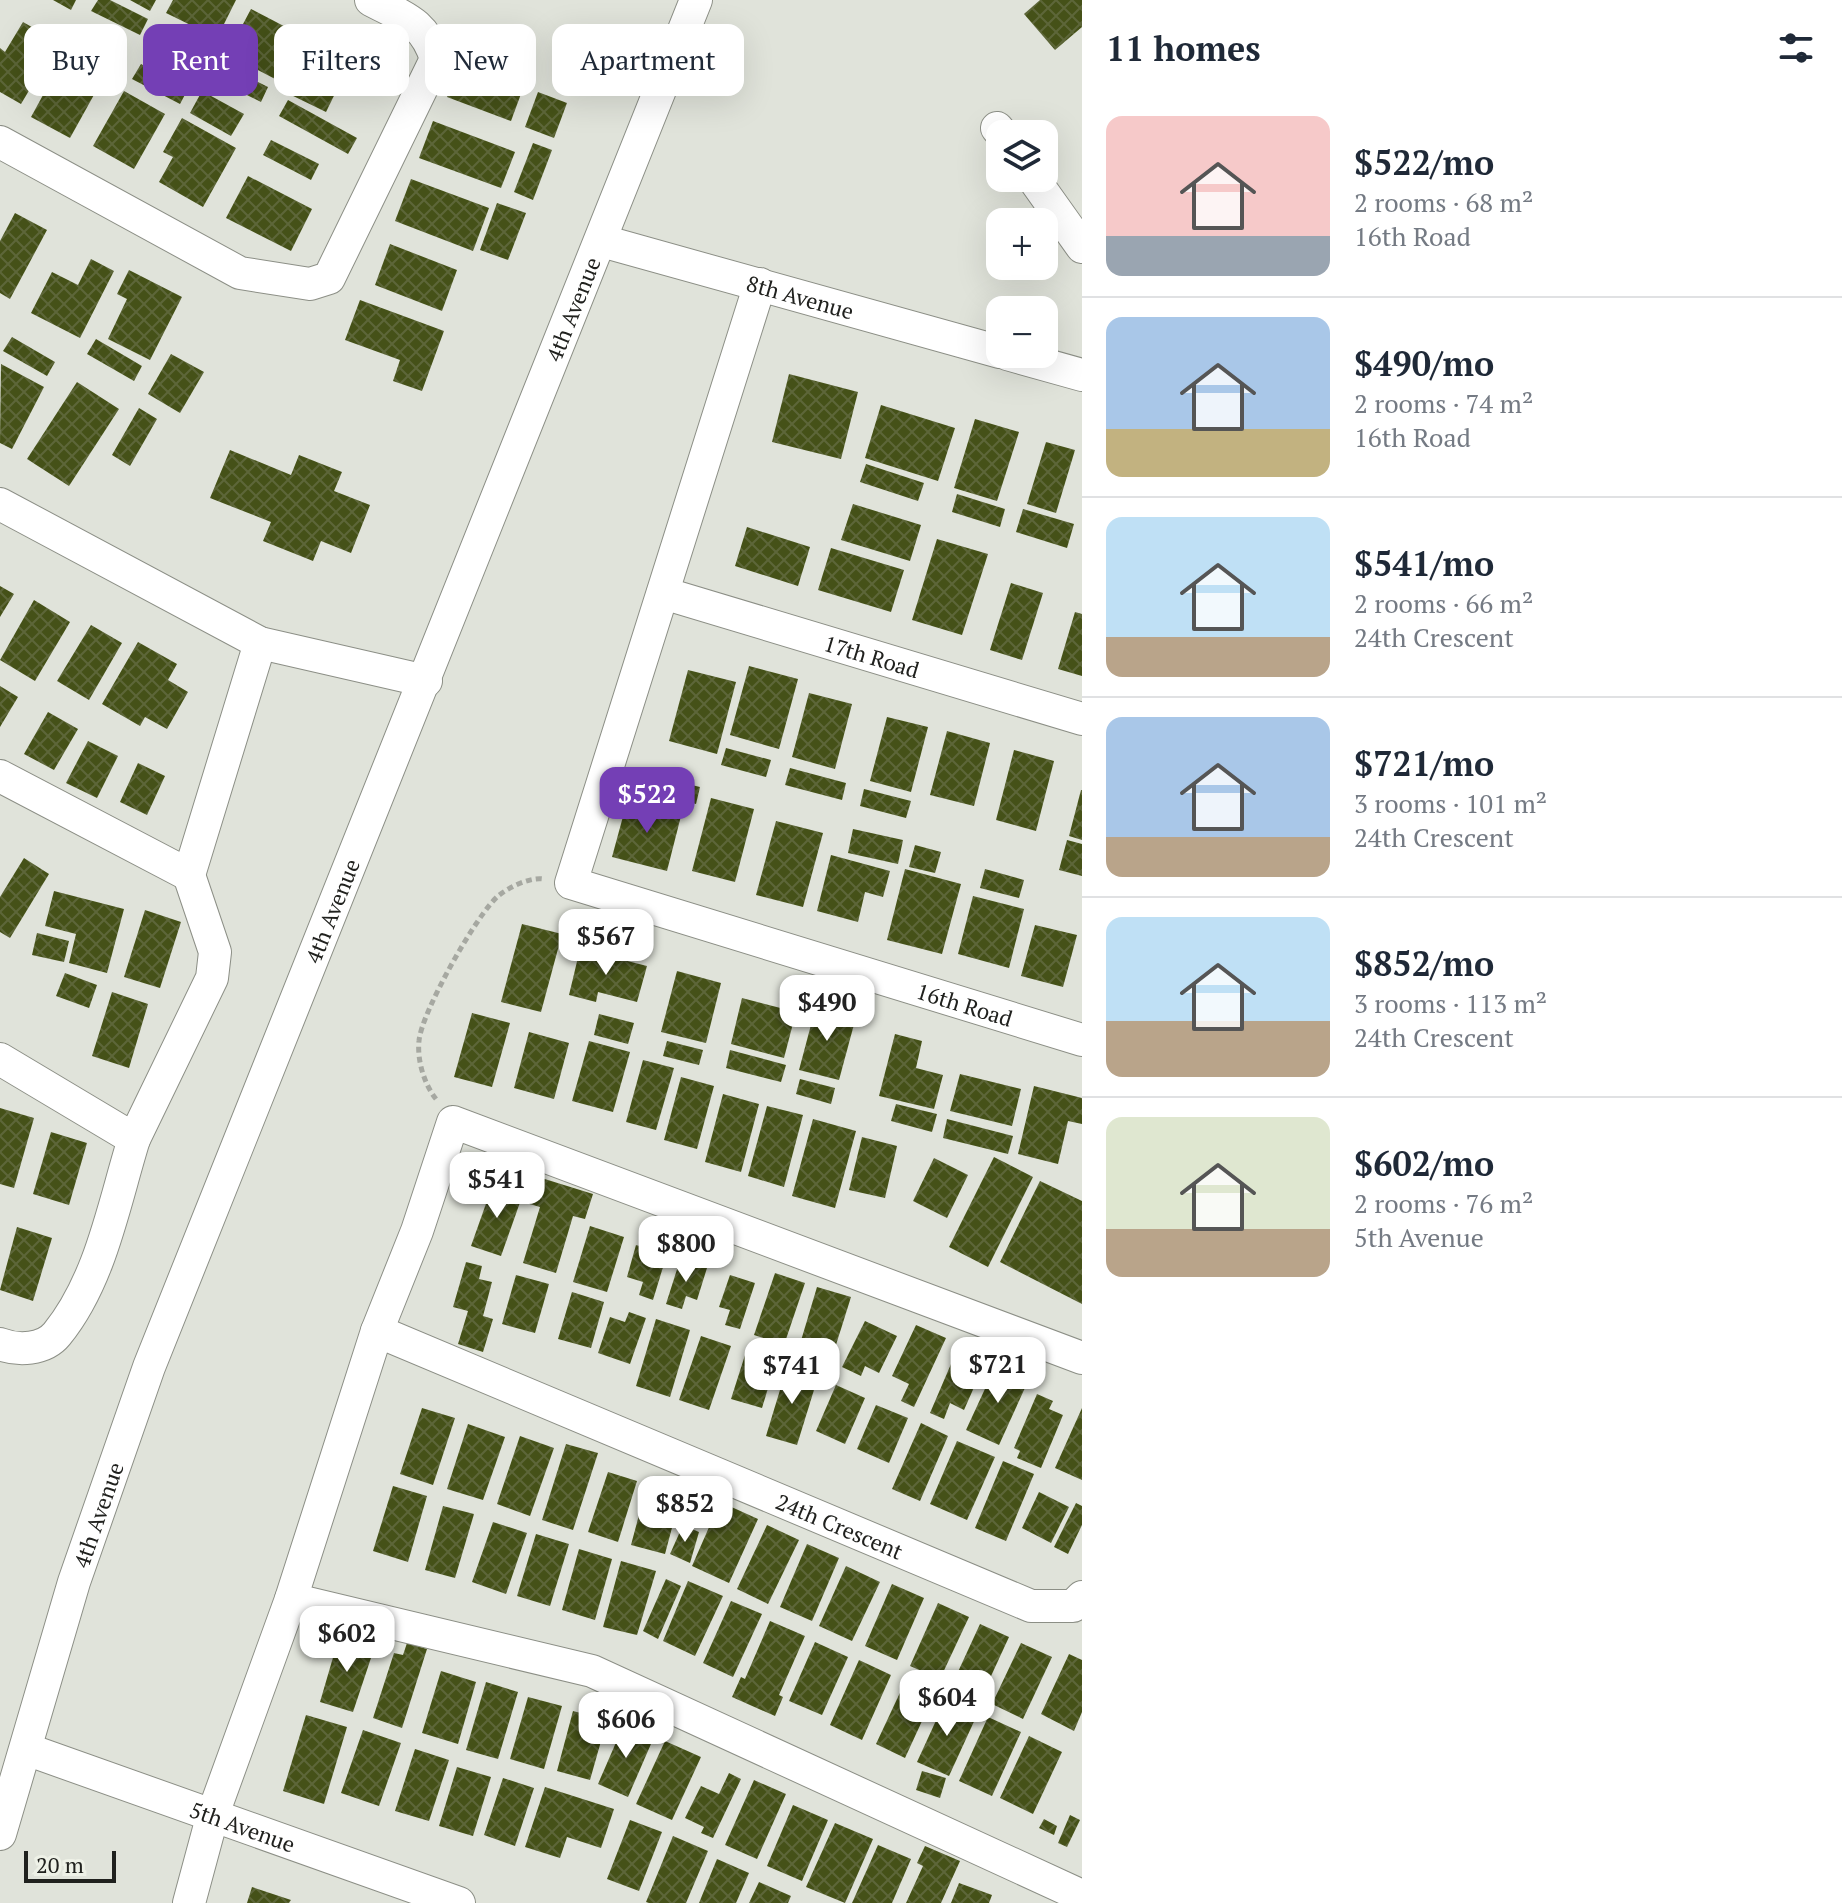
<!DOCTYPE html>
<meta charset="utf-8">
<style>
body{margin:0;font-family:"PT Serif",serif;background:#f6f6f7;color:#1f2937;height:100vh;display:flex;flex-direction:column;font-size:30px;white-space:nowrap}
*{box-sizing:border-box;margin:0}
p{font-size:26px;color:#747a83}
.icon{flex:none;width:44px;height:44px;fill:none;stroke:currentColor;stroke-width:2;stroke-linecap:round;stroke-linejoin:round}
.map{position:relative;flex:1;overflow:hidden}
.drawer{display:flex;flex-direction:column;background:#fff;width:760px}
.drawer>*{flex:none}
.guide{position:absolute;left:24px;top:24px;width:760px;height:72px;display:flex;gap:16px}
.fabs{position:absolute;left:986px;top:120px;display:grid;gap:16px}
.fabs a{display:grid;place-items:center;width:72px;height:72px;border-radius:16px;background:#fff;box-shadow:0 8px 32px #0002;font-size:40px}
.scale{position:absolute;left:24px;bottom:20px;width:92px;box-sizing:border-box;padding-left:8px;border:4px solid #20211e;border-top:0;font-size:22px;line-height:28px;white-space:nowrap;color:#20211e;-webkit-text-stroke:6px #eef1e7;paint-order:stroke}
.price{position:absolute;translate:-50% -68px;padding:0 18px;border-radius:16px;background:#fff;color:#222;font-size:26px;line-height:52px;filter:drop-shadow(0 2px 4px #0008)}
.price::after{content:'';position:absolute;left:50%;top:48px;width:24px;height:18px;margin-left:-12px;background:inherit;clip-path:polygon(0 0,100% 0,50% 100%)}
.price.active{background:#743fb5;color:#fff}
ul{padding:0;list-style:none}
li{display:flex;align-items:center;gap:24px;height:200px;padding:0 24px}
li+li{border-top:2px solid #e0e1e3}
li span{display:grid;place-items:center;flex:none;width:224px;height:160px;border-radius:16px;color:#555}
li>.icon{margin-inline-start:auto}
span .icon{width:96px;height:96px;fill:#fffc;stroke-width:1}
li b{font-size:34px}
h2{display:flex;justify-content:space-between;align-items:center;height:96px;padding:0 24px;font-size:34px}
.tag{padding:0 28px;border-radius:16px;background:#fff;box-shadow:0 8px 32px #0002;font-size:28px;line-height:72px}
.tag.active{background:#743fb5;color:#fff}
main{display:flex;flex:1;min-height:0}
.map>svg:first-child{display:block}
.building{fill:url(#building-cross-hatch)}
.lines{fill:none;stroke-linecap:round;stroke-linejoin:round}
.minor-casing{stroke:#8c8f86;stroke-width:34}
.path{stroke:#a6a8a1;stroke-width:5;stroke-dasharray:6 4;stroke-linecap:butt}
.minor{stroke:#fff;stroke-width:32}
.labels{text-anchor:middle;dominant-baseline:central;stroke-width:8;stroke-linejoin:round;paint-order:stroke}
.street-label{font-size:22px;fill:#20211e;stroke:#eef1e7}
</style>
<main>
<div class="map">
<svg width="1082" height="1903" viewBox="0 0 1082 1903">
<defs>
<pattern id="building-cross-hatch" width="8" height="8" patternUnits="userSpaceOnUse" patternTransform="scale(2)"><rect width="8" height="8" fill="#455118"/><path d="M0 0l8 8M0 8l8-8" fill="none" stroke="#5d6639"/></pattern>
</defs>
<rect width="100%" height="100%" fill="#e0e3da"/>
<g class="building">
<polygon points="53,0 76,0 71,10"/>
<polygon points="98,0 110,0 148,19 140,35 91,11"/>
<polygon points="130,0 156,0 150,11"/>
<polygon points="173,0 236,0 217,38 166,13"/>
<polygon points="1040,0 1082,0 1082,27 1055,50 1024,14"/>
<polygon points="251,9 301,35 277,80 227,54"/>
<polygon points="23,22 58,42 21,104 0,92 0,48 5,52"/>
<polygon points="160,28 206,54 198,68 152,42"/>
<polygon points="316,31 356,51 326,112 285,92"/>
<polygon points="80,33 113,52 102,70 69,51"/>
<polygon points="66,53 105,75 70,138 31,117"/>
<polygon points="461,58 525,83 511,121 447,97"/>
<polygon points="141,64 188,89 180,104 132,79"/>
<polygon points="224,65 268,87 261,102 216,80"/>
<polygon points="124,91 165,114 134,169 93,146"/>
<polygon points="202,91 244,114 231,136 190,113"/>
<polygon points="538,92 567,103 554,138 525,127"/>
<polygon points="288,100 357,138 348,154 279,116"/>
<polygon points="182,118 236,148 203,207 159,182 173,157 163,152"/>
<polygon points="433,121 515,152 501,188 419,158"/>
<polygon points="271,140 319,164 311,180 263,155"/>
<polygon points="533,143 552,150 533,200 514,192"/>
<polygon points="248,176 312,209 291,251 226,218"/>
<polygon points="411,179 489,208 473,251 395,221"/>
<polygon points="497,203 526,213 508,260 480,250"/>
<polygon points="15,213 47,230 10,299 0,293 0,241"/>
<polygon points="390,244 457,270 442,311 375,285"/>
<polygon points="91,259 114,271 80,338 31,313 52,272 78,285"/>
<polygon points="129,270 182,297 150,360 108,339 127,299 117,294"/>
<polygon points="360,300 444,331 422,391 393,381 400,360 345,340"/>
<polygon points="12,337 55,362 47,376 3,351"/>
<polygon points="96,339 142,366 134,381 87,354"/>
<polygon points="171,354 204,372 180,413 148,394"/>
<polygon points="1,364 44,387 12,449 0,443"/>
<polygon points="789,374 858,392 841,459 772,442"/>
<polygon points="77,382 119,409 69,486 27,459"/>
<polygon points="881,405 955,428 938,481 865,458"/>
<polygon points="139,408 157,419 130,466 112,455"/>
<polygon points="975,419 1019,432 997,501 954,488"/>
<polygon points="1046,442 1075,450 1056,513 1027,504"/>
<polygon points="230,450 291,475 299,455 342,472 334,491 370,505 351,553 321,541 313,561 263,541 271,522 210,498"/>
<polygon points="866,464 924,483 918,501 860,482"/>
<polygon points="957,494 1005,509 1000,527 952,512"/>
<polygon points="853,504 921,525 910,561 841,540"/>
<polygon points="1023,509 1074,524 1067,548 1016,532"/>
<polygon points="747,527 810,547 798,586 735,566"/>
<polygon points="937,539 988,554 962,635 912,620"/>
<polygon points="831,548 904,570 891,612 818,590"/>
<polygon points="1011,583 1043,593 1022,660 990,650"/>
<polygon points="0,586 14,594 0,617"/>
<polygon points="34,600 70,622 35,681 0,660"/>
<polygon points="1075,612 1082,614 1082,676 1058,669"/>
<polygon points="91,625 122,643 89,700 57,681"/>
<polygon points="138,642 177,664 168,680 188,692 167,729 145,717 140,726 102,704"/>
<polygon points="749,666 798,679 779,749 730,735"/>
<polygon points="688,670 736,682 717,754 669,741"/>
<polygon points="0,686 18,697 0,727"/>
<polygon points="809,693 852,704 835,769 792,757"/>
<polygon points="48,712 78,729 54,770 24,754"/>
<polygon points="887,717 928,727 911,792 870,781"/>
<polygon points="947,731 990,743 974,806 930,795"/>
<polygon points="88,741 118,756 97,798 66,783"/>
<polygon points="726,748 771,760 766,777 721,765"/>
<polygon points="1014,750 1054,761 1036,831 996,820"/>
<polygon points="138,763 165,776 147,815 120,802"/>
<polygon points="790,768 846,783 842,800 785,785"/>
<polygon points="659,777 700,787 696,804 655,793"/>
<polygon points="864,789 911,801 906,818 860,806"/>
<polygon points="1081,790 1082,790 1082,840 1069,836"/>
<polygon points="628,798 682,812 667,871 612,857"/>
<polygon points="711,798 754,809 735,882 692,871"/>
<polygon points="776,821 823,833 803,907 756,895"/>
<polygon points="853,829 903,840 898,864 848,853"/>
<polygon points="1067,840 1082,844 1082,876 1059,870"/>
<polygon points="915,845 941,852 935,873 909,867"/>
<polygon points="831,855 890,871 883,897 865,892 858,922 817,911"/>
<polygon points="24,858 49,874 10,938 0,932 0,897"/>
<polygon points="905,869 961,884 942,954 887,940"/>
<polygon points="985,869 1024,880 1019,898 980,888"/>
<polygon points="54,891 124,909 107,973 69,963 76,934 45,926"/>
<polygon points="973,896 1024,909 1009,968 958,954"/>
<polygon points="145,910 181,922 160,988 124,977"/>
<polygon points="522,924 562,934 541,1012 501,1002"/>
<polygon points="1035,925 1077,935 1063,987 1021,976"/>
<polygon points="37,933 69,941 64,962 32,955"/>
<polygon points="580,949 647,966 637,1002 598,992 596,1002 569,995"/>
<polygon points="677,971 721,983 706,1043 661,1032"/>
<polygon points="65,973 97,985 89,1008 56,996"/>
<polygon points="112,992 148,1004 129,1068 92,1056"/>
<polygon points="742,998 796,1012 784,1058 731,1044"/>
<polygon points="816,1006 856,1017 839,1080 799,1070"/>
<polygon points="472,1013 510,1023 492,1087 454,1077"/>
<polygon points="599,1014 634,1023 628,1044 594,1035"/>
<polygon points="529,1032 569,1043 554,1099 514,1088"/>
<polygon points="895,1034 922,1041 916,1068 943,1075 934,1109 879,1096"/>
<polygon points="589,1041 630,1052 613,1112 572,1101"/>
<polygon points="667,1041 703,1050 699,1065 663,1056"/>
<polygon points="730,1050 786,1065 781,1082 726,1068"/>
<polygon points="643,1060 674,1068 656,1130 626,1122"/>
<polygon points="960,1074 1021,1089 1012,1126 950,1111"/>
<polygon points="681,1077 714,1086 697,1149 664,1140"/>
<polygon points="800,1079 835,1088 831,1104 796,1094"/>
<polygon points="1034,1086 1082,1098 1082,1124 1068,1121 1058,1164 1018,1154"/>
<polygon points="723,1094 759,1104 741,1172 705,1162"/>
<polygon points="896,1104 937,1114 932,1132 891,1121"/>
<polygon points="767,1106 803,1115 784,1187 748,1176"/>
<polygon points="0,1108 34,1118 14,1188 0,1184"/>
<polygon points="813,1119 856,1131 835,1208 792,1196"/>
<polygon points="947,1119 1013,1136 1008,1154 943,1138"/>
<polygon points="51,1132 87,1143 69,1205 33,1194"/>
<polygon points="862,1137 897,1146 885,1198 849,1190"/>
<polygon points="994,1157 1033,1177 988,1267 949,1247"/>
<polygon points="934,1158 968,1175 947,1218 913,1201"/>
<polygon points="535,1176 593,1194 585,1219 573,1216 556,1273 523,1263 540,1207 526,1203"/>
<polygon points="1040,1181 1082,1201 1082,1304 1000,1262"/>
<polygon points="493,1184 523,1194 501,1256 471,1246"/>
<polygon points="590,1226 624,1237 607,1292 573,1282"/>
<polygon points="17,1227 52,1238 33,1301 0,1290"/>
<polygon points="636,1245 667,1254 653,1300 639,1295 643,1282 627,1277"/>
<polygon points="680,1260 707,1268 697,1300 686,1296 682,1309 666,1304"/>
<polygon points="466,1262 482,1266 479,1279 492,1282 483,1316 493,1319 483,1352 458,1344 468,1311 453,1307"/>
<polygon points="775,1273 805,1283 784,1345 754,1335"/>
<polygon points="516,1275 549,1284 535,1333 502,1324"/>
<polygon points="730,1275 755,1283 740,1329 725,1325 730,1310 719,1307"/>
<polygon points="817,1287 851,1297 830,1364 797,1354"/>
<polygon points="572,1292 604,1302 591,1348 558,1339"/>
<polygon points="629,1312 646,1318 630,1364 598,1353 610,1317 625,1322"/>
<polygon points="656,1319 690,1330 670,1397 636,1386"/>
<polygon points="865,1321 897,1336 879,1373 865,1366 861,1376 842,1367"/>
<polygon points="916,1325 946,1338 914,1407 901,1401 909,1384 892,1376"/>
<polygon points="701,1336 731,1346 709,1410 679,1400"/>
<polygon points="746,1352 776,1362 762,1408 731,1399"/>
<polygon points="951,1364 979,1376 964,1410 950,1403 944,1419 930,1413"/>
<polygon points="996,1365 1029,1379 999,1445 966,1430"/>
<polygon points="787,1367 818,1377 797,1445 766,1436"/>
<polygon points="836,1385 865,1398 845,1444 816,1431"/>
<polygon points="1037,1394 1053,1401 1049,1409 1063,1415 1041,1468 1017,1458 1020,1451 1014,1448"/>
<polygon points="876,1405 908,1418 889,1463 857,1449"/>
<polygon points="422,1408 455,1418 433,1485 400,1474"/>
<polygon points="1082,1408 1082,1480 1055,1468"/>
<polygon points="921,1423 948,1436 920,1501 892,1489"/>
<polygon points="468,1424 505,1437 483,1500 447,1489"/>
<polygon points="520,1436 554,1448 530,1516 497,1504"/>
<polygon points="957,1441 995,1457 967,1520 930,1504"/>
<polygon points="566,1444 598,1453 573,1530 542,1520"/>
<polygon points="1003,1461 1034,1474 1006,1541 975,1528"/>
<polygon points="608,1472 637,1481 618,1542 588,1532"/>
<polygon points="647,1485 681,1494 665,1554 631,1545"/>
<polygon points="393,1486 427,1496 408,1562 373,1551"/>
<polygon points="1039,1492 1069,1507 1051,1543 1022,1528"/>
<polygon points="705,1495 758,1519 729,1583 692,1566 710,1525 695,1518"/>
<polygon points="1076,1503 1082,1506 1082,1525 1068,1554 1054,1547"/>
<polygon points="443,1506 474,1514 455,1578 425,1570"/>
<polygon points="493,1522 527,1533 506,1594 472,1582"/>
<polygon points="683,1525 699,1532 690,1563 670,1554"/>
<polygon points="767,1525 799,1540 768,1604 737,1589"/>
<polygon points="536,1534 569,1544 550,1606 517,1596"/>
<polygon points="807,1544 839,1558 812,1621 780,1607"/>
<polygon points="579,1549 612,1559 595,1620 562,1610"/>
<polygon points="621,1561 656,1571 637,1635 603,1627"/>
<polygon points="846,1566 880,1582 852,1641 819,1626"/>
<polygon points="666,1579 681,1586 658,1639 643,1631"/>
<polygon points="688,1581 723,1596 695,1656 663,1641"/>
<polygon points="892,1584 924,1598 897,1660 865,1646"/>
<polygon points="731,1601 762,1614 733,1677 703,1663"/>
<polygon points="938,1603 969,1617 940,1679 910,1666"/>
<polygon points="770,1621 805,1636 779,1695 783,1697 775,1716 732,1697 741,1677 745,1679"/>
<polygon points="980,1624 1009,1637 980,1700 951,1687"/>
<polygon points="339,1637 375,1646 353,1712 320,1702"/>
<polygon points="815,1642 848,1657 822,1715 789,1701"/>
<polygon points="407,1643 427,1649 402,1728 373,1718 394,1653 403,1655"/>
<polygon points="1021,1643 1052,1657 1023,1719 992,1704"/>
<polygon points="1069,1654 1082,1660 1082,1712 1074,1731 1041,1714"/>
<polygon points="859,1660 891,1675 862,1740 830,1725"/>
<polygon points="441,1671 476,1682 458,1744 422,1733"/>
<polygon points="486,1682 518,1692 498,1759 466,1750"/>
<polygon points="905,1682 934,1695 905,1758 876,1744"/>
<polygon points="528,1697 562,1706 544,1769 510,1759"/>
<polygon points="945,1701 977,1715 949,1776 917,1762"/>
<polygon points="573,1711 607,1720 590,1780 557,1771"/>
<polygon points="306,1715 347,1727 324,1804 283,1791"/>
<polygon points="988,1717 1021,1732 992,1796 959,1781"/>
<polygon points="624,1724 654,1737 628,1797 598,1784"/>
<polygon points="363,1730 401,1743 379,1806 341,1793"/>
<polygon points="1029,1736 1062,1752 1033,1814 1000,1798"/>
<polygon points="665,1741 701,1757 672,1820 636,1804"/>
<polygon points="415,1749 449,1760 429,1821 395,1811"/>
<polygon points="457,1767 491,1777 473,1836 439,1826"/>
<polygon points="922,1771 946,1778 940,1798 916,1790"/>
<polygon points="729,1773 741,1779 713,1838 701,1833 704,1827 685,1818 701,1786 719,1794"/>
<polygon points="503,1778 534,1788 515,1846 484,1835"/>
<polygon points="754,1780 786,1794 757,1859 725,1845"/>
<polygon points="545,1787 614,1809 601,1848 567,1837 560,1858 525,1847"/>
<polygon points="793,1805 828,1820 802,1881 767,1866"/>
<polygon points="1070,1815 1080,1820 1067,1847 1058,1843"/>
<polygon points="1044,1819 1057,1826 1054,1835 1039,1828"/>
<polygon points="630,1820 662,1832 639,1891 607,1879"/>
<polygon points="835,1823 873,1839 845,1903 806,1887"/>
<polygon points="673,1836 708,1851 686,1903 649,1903 646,1902"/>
<polygon points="878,1845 911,1859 892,1903 852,1903"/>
<polygon points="925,1846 960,1861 941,1903 906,1903 923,1866 917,1863"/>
<polygon points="717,1859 749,1873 736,1903 699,1903"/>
<polygon points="759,1882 791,1896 788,1903 749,1903"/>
<polygon points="959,1883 992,1895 989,1903 951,1903"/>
<polygon points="252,1887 291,1900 289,1903 247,1903"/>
</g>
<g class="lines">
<g class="minor-casing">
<g id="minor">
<polyline points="997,128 1002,134"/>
<path d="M0,142L240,273L310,284L329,278L436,59C425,22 403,17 371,0"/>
<polyline points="1033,178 1082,247"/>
<path id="s1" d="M602,241L1000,352"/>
<path id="s2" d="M760,284L571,883L1082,1040"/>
<polyline points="1007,354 1082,375"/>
<polyline points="0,504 260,643 426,681"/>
<path id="s3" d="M663,593L1082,719"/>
<polyline points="0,776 189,875 260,643"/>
<polyline points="0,1059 134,1139 212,978 215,952 189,875"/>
<path id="s4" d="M377,1331L1031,1606H1073L1082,1597"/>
<path d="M0,1344C18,1351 44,1350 57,1334C101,1280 114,1203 134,1139"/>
<polyline points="291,1599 592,1671 1082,1896"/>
<path id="s5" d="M26,1749L459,1903"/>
<path id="s6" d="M0,1834L74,1582L149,1367L696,0"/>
<polyline points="189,1903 213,1814 291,1599 377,1331 417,1231 453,1122 1082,1358"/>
</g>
</g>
<path class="path" d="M436,1099C424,1084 417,1060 419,1041C421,1013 477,914 498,896C509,887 530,877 543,879"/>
<use href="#minor" class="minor"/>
</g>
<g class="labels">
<g class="street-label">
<text stroke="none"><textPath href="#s1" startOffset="206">8th Avenue</textPath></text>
<text stroke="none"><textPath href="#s6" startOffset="1630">4th Avenue</textPath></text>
<text stroke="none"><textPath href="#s3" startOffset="218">17th Road</textPath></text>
<text stroke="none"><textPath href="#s6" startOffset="982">4th Avenue</textPath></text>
<text stroke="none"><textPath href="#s2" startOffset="1040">16th Road</textPath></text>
<text stroke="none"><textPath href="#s6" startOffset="334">4th Avenue</textPath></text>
<text stroke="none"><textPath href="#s4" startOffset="502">24th Crescent</textPath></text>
<text stroke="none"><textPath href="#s5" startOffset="230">5th Avenue</textPath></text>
</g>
</g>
</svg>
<div class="fabs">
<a><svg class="icon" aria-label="layers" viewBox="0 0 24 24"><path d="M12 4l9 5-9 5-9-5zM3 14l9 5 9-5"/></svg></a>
<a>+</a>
<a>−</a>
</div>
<div class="scale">20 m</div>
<b class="price active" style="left:647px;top:835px">$522</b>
<b class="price" style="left:606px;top:977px">$567</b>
<b class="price" style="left:827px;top:1043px">$490</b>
<b class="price" style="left:497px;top:1220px">$541</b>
<b class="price" style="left:686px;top:1284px">$800</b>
<b class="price" style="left:998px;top:1405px">$721</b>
<b class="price" style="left:792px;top:1406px">$741</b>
<b class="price" style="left:685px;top:1544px">$852</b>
<b class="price" style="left:347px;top:1674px">$602</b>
<b class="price" style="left:947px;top:1738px">$604</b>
<b class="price" style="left:626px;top:1760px">$606</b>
<div class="guide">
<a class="tag">Buy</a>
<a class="tag active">Rent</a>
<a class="tag">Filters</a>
<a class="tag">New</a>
<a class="tag">Apartment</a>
</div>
</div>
<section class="drawer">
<h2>11 homes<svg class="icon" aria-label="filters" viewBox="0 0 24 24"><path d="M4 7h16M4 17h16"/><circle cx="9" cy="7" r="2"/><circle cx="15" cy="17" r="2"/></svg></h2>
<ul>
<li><span style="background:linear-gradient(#f6c9c9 75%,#9aa5b1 0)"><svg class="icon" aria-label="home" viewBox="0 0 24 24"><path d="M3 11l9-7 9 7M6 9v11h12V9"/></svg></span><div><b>$522/mo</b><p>2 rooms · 68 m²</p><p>16th Road</p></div></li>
<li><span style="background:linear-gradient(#a9c7e8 70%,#c2b280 0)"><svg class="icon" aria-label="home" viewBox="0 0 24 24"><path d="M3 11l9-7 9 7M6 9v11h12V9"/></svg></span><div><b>$490/mo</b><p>2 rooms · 74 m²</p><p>16th Road</p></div></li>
<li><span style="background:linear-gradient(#bfe0f5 75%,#b9a48a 0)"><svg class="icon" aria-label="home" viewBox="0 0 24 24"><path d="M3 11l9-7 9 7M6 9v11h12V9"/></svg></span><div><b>$541/mo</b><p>2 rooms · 66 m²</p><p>24th Crescent</p></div></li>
<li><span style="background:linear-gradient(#a9c7e8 75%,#b9a48a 0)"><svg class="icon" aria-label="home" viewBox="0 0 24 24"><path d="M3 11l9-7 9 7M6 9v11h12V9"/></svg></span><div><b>$721/mo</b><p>3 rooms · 101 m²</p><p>24th Crescent</p></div></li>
<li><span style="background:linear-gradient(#bfe0f5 65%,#b9a48a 0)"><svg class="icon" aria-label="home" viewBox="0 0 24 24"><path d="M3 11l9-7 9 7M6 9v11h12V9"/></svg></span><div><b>$852/mo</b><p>3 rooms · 113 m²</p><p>24th Crescent</p></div></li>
<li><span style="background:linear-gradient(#dfe7d0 70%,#b9a48a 0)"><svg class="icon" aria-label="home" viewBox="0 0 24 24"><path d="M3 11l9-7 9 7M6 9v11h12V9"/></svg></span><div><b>$602/mo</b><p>2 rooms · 76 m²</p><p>5th Avenue</p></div></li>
</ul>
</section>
</main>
